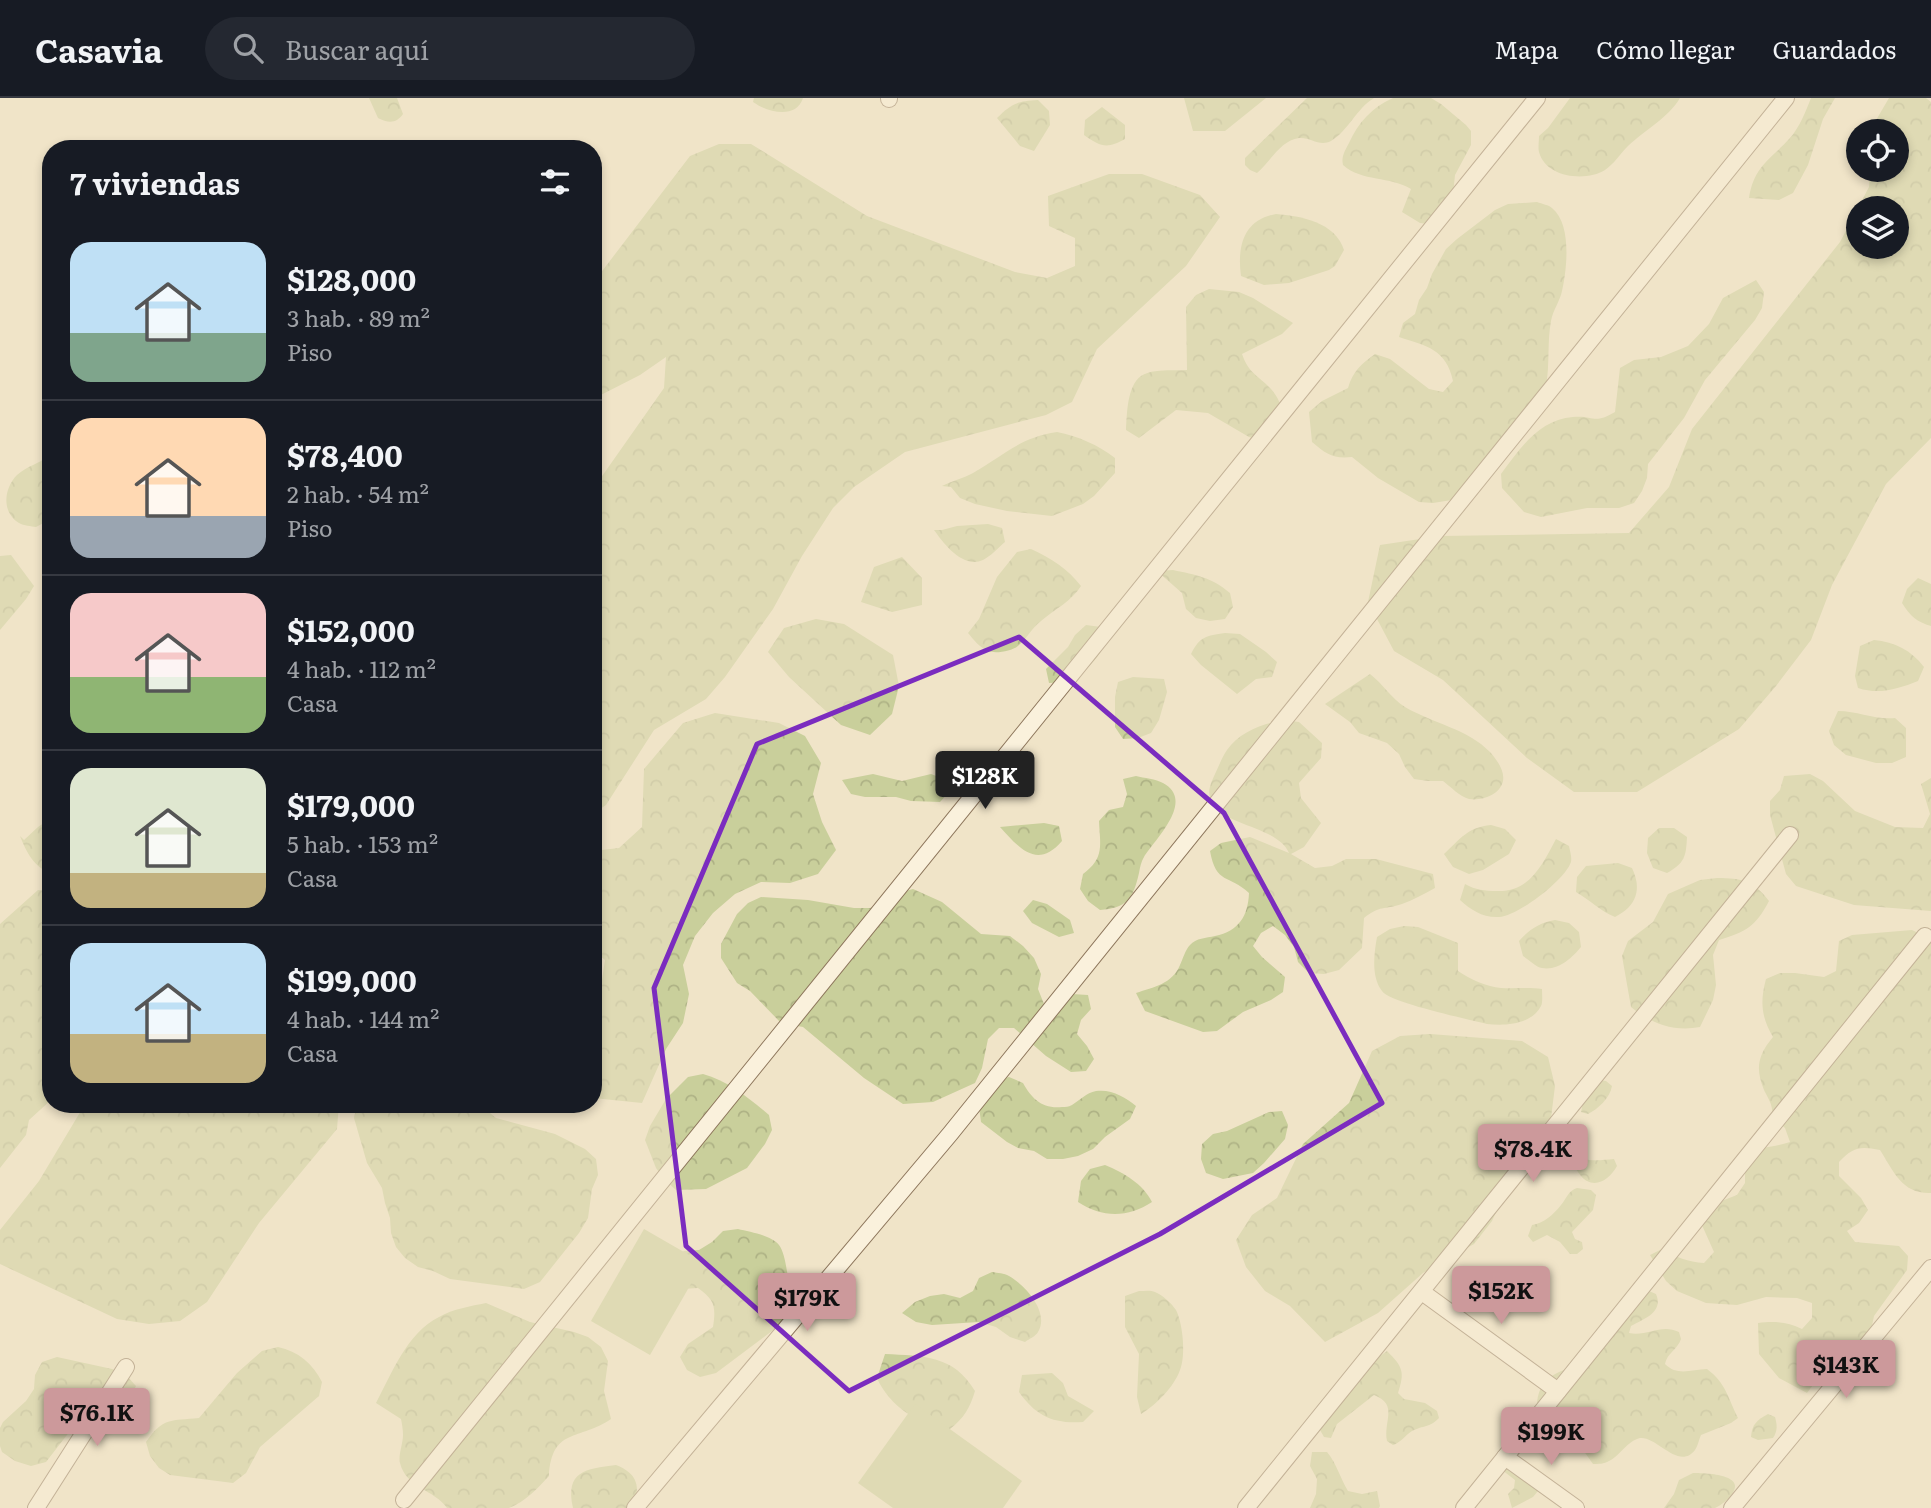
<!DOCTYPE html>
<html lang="es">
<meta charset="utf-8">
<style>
body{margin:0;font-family:Literata,serif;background:#242831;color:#f1f3f6;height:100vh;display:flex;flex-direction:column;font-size:26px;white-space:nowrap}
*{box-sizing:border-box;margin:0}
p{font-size:23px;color:#9ea1a6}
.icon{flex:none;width:38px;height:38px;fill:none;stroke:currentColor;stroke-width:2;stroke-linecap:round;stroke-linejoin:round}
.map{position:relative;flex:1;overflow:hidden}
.sheet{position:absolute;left:42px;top:42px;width:560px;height:973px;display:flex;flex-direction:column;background:#171b24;border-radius:28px;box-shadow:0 4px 10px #0003}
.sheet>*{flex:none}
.controls{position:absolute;left:1846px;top:21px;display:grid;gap:14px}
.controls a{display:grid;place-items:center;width:63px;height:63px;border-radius:50%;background:#171b24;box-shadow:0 4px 10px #0003;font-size:35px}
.price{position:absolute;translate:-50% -60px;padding:0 16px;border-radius:7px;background:#cc999b;color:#111;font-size:23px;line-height:46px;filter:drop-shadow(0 2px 4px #0008)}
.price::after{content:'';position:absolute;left:50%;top:42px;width:21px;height:16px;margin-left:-10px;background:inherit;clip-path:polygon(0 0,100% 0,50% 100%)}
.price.selected{background:#222;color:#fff}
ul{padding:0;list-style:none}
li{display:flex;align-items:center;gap:21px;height:175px;padding:0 28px}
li+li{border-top:2px solid #363941}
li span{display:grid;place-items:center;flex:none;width:196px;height:140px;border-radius:21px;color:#555}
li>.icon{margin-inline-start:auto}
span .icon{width:84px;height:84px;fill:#fffc;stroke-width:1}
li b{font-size:30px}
h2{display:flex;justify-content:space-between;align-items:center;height:84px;padding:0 28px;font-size:30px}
header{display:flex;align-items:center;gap:42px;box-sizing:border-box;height:98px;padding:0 35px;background:#171b24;border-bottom:2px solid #363941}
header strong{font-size:33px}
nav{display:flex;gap:38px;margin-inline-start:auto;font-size:24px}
.search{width:490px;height:63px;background:#242831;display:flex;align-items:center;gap:18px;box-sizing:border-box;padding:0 24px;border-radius:38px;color:#9ea1a6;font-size:26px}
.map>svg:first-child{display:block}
.forest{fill:url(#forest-crowns);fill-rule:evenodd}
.pitch{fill:#c9cf9b}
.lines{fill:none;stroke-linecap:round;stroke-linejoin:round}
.minor-casing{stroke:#8d765c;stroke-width:18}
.minor{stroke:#faf1dc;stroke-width:16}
.marked{fill:none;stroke:#7b2cbf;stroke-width:5;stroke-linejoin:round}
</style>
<header>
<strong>Casavia</strong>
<div class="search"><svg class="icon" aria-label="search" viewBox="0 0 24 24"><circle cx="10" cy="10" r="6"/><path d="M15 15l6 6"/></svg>Buscar aquí</div>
<nav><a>Mapa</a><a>Cómo llegar</a><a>Guardados</a></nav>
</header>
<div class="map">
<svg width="1931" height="1410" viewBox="0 0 1931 1410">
<defs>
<pattern id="forest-crowns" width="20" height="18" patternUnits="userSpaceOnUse" patternTransform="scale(1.75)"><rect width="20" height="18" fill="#c9cf9b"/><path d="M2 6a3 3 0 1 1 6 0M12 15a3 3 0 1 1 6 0" fill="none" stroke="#aeb285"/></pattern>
</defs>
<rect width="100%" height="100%" fill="#f0e4c8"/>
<g class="forest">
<path d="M369,0H397L403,16C396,26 388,25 378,20Z"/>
<path d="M754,0H803C796,22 767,14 753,4Z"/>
<polygon points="1184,0 1266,0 1225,33 1193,33"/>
<path d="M1307,0H1374C1356,11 1349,32 1331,43C1319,49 1311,39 1299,40C1281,42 1270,64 1257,75L1250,72L1245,67V60Z"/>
<path d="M1393,0H1431L1441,6L1466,27L1471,33V47L1455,77L1452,107L1428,126L1420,125L1402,114L1411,91C1390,78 1362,84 1343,67C1341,58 1345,53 1349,45C1358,25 1372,9 1393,0Z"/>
<path d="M1570,0H1680C1668,20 1645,32 1628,48C1620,56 1614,66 1605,72C1586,84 1546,80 1539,54C1538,50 1539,42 1539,38L1548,30Z"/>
<path d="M1811,0H1835L1823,21L1808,67L1793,95L1779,102L1749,100C1754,68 1770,62 1790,40C1799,30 1806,13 1811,0Z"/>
<path d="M1889,0H1926L1931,4V340L1886,386L1832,487L1811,542L1776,588L1739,631L1637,694H1574L1527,660L1443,582L1394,553L1368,504L1380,447L1440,438L1629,435L1669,389L1692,331L1840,144L1869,89L1870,72H1897V33H1872V29ZM1858,110H1897V149H1858Z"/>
<path d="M1038,2L1049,13L1050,27L1034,53L1020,48L997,20C1011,6 1017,3 1038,2Z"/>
<path d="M1102,9L1125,27V41C1107,51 1101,49 1084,37L1085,22Z"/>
<polygon points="719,46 751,46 867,118 1015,174 1047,180 1075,168 1075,140 1049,128 1048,98 1109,76 1142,76 1200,97 1220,119 1186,168 1097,251 1072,304 1046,317 905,354 854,389 833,410 802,458 773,511 725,579 706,601 654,632 606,707 593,716 593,391 664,290 666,259 640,277 593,301 593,185 690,58"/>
<path d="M1537,104C1542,106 1549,107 1552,110C1572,126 1567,171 1562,193C1560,203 1553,212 1551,223C1547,244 1550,267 1546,288L1464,400L1433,405L1419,404L1378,380L1352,359C1333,361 1326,356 1312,344L1309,314L1322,303L1348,290C1353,273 1361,266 1375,256L1390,261L1429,291L1443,294L1453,283C1446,251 1427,248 1399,239L1403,225L1415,216L1419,202L1427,190L1432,176L1446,151L1457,141L1495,112L1508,106Z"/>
<path d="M1276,116C1301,118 1335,124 1344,152L1335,168L1329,172L1289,185L1264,187L1241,178C1237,149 1243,122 1276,116Z"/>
<path d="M1756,182L1764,194L1762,210L1755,222L1705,282L1684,320L1648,366L1647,380L1642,393L1634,405L1619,410H1587L1541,419L1524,414L1502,390L1501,376C1520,351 1538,322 1573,319C1594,317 1593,327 1615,314L1620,270L1634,262L1661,259L1688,248L1709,226L1723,200Z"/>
<path d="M1209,191L1239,194L1253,200L1293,225L1282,236L1242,256C1249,276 1258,277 1271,291C1278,299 1281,307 1284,317L1266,344L1249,339L1208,315L1176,312L1139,340L1126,332C1127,316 1127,288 1141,278C1153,270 1174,273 1187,272L1186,209L1196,197Z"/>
<path d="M1057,334C1078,338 1098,347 1115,360V375L1094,398L1083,406L1052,418L1007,413L975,406L960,400L951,389L942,388C952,383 964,380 973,375C1004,357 1021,339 1057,334Z"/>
<path d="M51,357V421L36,429C31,428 24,428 19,425C1,414 4,390 17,377C27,368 40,365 51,357Z"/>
<path d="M988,426L1002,430L1005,444C998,450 991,458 983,462C963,471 944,446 934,432H942L957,428Z"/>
<path d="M1031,451C1051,460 1068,471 1081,488C1072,503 1055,511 1041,523C1032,530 1027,540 1019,547C1013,553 996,556 988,553C980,550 973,541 968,535L979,521L997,479L1017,454Z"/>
<polygon points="11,457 34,488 26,501 0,532 0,458"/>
<polygon points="902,459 922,480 922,507 892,514 861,504 874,469"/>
<path d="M1173,472C1196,477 1211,479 1230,495L1233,509L1225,521L1210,523L1196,520L1186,511L1182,495L1157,473Z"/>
<path d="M1918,480L1931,486V528C1917,524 1910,518 1902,505L1907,491Z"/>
<polygon points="816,521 844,526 893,557 899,588 892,616 870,637 841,627 789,579 768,554 784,530"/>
<path d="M1086,527L1101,529L1107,542C1096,567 1076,584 1049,585L1046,571L1068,549L1075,537Z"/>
<path d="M1225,535L1240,536L1266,554L1277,564L1272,579L1256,581L1237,596L1201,567L1191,556C1200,538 1206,538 1225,535Z"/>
<path d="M1874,542C1895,544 1911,552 1924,569L1918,583C1898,591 1879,597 1858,590L1855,578L1860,548Z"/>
<path d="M1370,576C1383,586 1391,600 1405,609C1432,625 1468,631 1490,654C1496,661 1505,672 1503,683C1500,697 1482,703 1469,701C1460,699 1450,688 1443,683H1428L1414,681L1405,669L1399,656L1387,645L1359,635L1350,624L1325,606Z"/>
<polygon points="1133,579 1164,581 1167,594 1159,622 1151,635 1138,640 1123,641 1115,629 1115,599 1118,584"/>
<path d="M1838,613C1858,613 1875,622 1895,620L1906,630V659L1892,665H1876L1846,657L1834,647L1829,633Z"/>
<polygon points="715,615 779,625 805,638 821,665 813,696 822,724 836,752 818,776 790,785 761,784 735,796 713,815 695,838 683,867 689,896 683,925 666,951 642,1005 593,1000 593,890 601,888 605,862 593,852 593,753 619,750 642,729 644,671 683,625"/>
<path d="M1284,622L1299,624L1322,645L1321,660L1299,685L1301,700L1321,725L1304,749L1291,756L1315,770L1332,768L1346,761H1376L1433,776L1435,790C1424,796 1413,802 1402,806C1384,812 1380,807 1364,820L1362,850L1339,872L1324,876L1309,875L1298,864L1294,849L1285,837L1273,828L1261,835L1253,848L1262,859L1285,879L1283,894L1271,902L1243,914L1217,933L1203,934L1145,913L1136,895C1154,889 1172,886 1180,867C1183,861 1185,852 1190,847C1196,840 1206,840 1215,838C1239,833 1248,818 1249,795C1229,776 1216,787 1210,753L1221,745L1250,739L1289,755C1278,729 1226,728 1213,706C1206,695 1210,687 1215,676C1219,668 1222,659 1227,652C1239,634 1264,625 1284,622Z"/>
<polygon points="873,676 902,683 931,676 944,681 950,693 940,704 911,703 896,699 865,699 851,696 842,682"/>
<polygon points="1810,676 1823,683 1855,713 1895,729 1923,730 1930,716 1921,686 1931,680 1931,813 1854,807 1796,788 1786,776 1770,717 1770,703 1780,692 1784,678"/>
<path d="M1136,678C1144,680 1156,681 1163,685C1196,703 1155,741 1144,759C1141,764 1140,769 1139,775C1133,801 1127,810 1100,812L1088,803L1080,791L1083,776C1105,760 1100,747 1099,723L1109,712L1123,709L1127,696L1123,681Z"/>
<path d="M51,720V775C34,770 26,753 20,738L24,742L38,729Z"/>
<path d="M1044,725L1059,728L1062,743C1037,772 1019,750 1000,729Z"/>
<path d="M1491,727L1505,731L1516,742L1509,756L1483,772L1469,776L1453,769L1444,756C1460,741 1468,729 1491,727Z"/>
<path d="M1659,730H1674L1687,739C1686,758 1685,765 1667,775L1653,770L1647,755L1648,740Z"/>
<path d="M1556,741L1569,748C1570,753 1572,759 1571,764C1565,782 1518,818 1499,819C1483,820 1471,812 1460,802L1465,786C1476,792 1484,793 1497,793C1530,794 1542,767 1556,741Z"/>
<path d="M1618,765L1632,770C1642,791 1637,808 1615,819C1600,813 1590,802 1576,794L1577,779L1586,768Z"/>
<path d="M1717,780C1742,780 1754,783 1769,803C1756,828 1746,834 1719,842L1713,857L1716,887L1713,902L1700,929C1675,934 1651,926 1631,909L1622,858L1628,843L1653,824L1668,796L1700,782Z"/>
<polygon points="913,791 942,804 981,836 1010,838 1023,848 1034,860 1041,876 1038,891 1044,906 1060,905 1072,896 1088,897 1091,911 1081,922 1077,936 1087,948 1094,961 1086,973 1071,974 1046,958 1014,930 999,930 988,941 982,970 975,985 933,1004 903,1006 864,980 803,929 781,925 750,893 737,885 721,860 721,846 737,816 748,805 761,799 808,802 854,810 870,810 884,805 898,795"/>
<polygon points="38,792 51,793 51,1002 29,1022 26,1037 0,1070 0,826"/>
<polygon points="1033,802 1047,806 1070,822 1074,835 1059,839 1032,825 1023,813"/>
<path d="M1555,822L1569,825L1579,834L1581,849C1572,860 1558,873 1542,870C1536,869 1528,861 1523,858L1519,843C1530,831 1539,825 1555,822Z"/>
<path d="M1404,828L1418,829L1458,845V873C1470,881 1487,889 1501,890C1515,891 1528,889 1542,891C1542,896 1543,904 1541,908C1531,927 1505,928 1487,926C1468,921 1390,905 1382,893C1371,879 1374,856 1377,839L1390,831Z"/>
<path d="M1912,832L1931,841V1095C1902,1096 1894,1074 1880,1052C1860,1048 1853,1049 1839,1064V1078L1861,1100L1868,1112L1859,1125L1847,1133L1855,1144L1899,1148L1908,1158L1907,1172L1874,1218L1868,1247C1855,1257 1837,1262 1826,1272C1819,1278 1813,1287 1807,1295L1779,1280L1759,1256L1758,1225C1775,1223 1787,1224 1802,1231L1812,1220V1205L1797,1200L1766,1199L1737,1207L1706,1205L1677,1193L1666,1183L1650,1157L1662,1151C1676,1159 1688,1164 1704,1165L1714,1154L1701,1125L1711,1112L1724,1102L1737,1097L1745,1085V1055C1760,1049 1775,1049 1790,1044L1785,1030L1773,1019C1772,1005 1770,1004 1764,992C1755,970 1758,957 1773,939C1761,919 1760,903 1766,881L1780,875H1795L1824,879L1836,873L1839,843L1852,837Z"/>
<polygon points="1430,936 1522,943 1548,959 1555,988 1551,1020 1517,1069 1492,1123 1474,1146 1423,1175 1378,1215 1325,1244 1290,1208 1265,1193 1246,1169 1236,1142 1252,1117 1277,1100 1303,1046 1349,1005 1372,953 1400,938"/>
<path d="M703,976C728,983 749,1000 769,1017L772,1032L765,1046L747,1070L706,1091L676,1092L665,1082L656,1070L645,1042L650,1028L666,1001L688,979Z"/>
<path d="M1009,979L1023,985C1032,1001 1042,1011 1062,1009C1066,1009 1068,1009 1072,1007C1080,1002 1086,995 1096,993C1112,991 1125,999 1136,1008L1130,1021L1105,1039L1093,1051L1078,1058L1063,1061H1047L1034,1053L1018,1050L1007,1044L981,1024L979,1009L994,983Z"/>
<path d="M1599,982L1606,983L1612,988C1610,1000 1598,1011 1588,1016L1581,1014L1585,996Z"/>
<polygon points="85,1006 339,1006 337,1031 259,1125 207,1204 180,1223 149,1226 117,1221 0,1166 0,1132 39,1083"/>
<polygon points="357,1006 479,1006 496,1020 555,1036 585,1051 596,1061 598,1077 592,1091 588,1120 579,1135 540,1184 524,1191 450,1181 433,1173 418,1169 405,1160 396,1149 391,1135 390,1120 385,1105 382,1090 367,1065 354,1020"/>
<polygon points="1282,1013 1288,1027 1285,1041 1264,1065 1253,1075 1223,1081 1206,1075 1201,1061 1202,1046 1213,1036 1227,1033 1269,1014"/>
<path d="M1574,1053C1583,1066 1600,1062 1614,1061L1617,1068C1610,1081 1594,1093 1581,1078C1576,1072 1573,1065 1567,1059Z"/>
<path d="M1105,1067C1124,1075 1142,1085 1152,1104C1128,1120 1102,1120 1078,1104L1081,1083L1090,1071Z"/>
<path d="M1577,1090L1591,1092L1596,1097L1593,1112L1572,1134L1575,1141L1582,1144L1583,1151L1577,1156H1570L1560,1144L1547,1137L1533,1144L1528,1138L1532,1127C1544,1125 1553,1117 1561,1107C1567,1100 1568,1093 1577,1090Z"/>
<path d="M738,1131C750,1134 771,1137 779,1147C788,1158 790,1203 792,1218L716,1275L700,1279L687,1272L680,1259L688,1246L713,1229C716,1209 715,1202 698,1190L682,1191L672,1161L684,1153L699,1152L712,1144L723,1133Z"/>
<path d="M992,1174C998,1175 1004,1175 1009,1178C1025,1187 1050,1214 1038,1234C1036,1238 1029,1241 1025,1244L1010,1239L996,1229L979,1224L932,1227L916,1224L902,1215L915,1204L930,1198L944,1196L960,1200L973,1193L979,1180Z"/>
<path d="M1139,1193C1144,1193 1151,1192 1155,1194C1163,1197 1172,1206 1176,1212C1183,1226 1186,1258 1180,1272C1174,1289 1156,1307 1141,1316L1137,1299L1139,1256L1125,1229V1198Z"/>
<path d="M1649,1193L1656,1196C1664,1214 1644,1221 1631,1228L1629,1235C1647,1239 1661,1225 1679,1234L1681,1241C1678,1251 1667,1255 1665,1266C1678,1279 1692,1271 1707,1271C1726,1285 1728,1300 1738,1320L1731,1325L1701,1337C1699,1341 1698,1348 1695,1352C1679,1373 1657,1338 1640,1340C1627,1343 1620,1358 1609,1363C1604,1366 1598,1366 1593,1366L1583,1352L1570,1342L1569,1339L1570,1328C1561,1318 1549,1316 1537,1311C1536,1277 1561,1271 1590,1266L1588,1247L1642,1195Z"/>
<path d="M486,1205L530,1224L574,1234L588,1239L601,1249L608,1263L604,1293L611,1321C579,1343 552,1329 549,1378C537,1391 526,1403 509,1410H447C435,1392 406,1390 400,1365C398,1357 403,1346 403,1337C403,1332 402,1326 401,1321L376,1305C392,1275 407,1235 439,1219C453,1211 471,1208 486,1205Z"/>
<path d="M278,1249C298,1253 313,1266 322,1284L319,1298L260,1349L246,1375L233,1385L170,1377L159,1370L150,1358L146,1344C163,1319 171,1323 199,1320L237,1275L262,1253Z"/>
<path d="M1387,1253C1403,1269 1405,1274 1398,1295L1404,1301L1425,1305L1437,1313L1439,1320C1429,1330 1424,1327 1412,1333C1405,1337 1402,1344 1393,1347L1387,1343C1383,1323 1399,1307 1374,1297L1337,1326L1331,1340L1324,1339L1320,1332V1317L1369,1266Z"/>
<path d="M885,1256C923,1258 954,1257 975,1293C970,1310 964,1320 950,1331C920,1328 889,1308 877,1280Z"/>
<polygon points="57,1259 112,1271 126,1277 136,1288 129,1302 114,1307 97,1308 84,1315 46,1364 31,1368 15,1363 2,1354 0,1348 0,1330 3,1324 26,1303 34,1291 35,1277 42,1264"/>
<path d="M1052,1275L1063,1285L1068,1298L1094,1313L1083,1324C1053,1326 1036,1318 1019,1294L1022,1277Z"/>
<path d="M1768,1316L1775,1319C1777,1327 1778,1332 1773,1340L1758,1342L1751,1339C1752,1326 1757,1322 1768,1316Z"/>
<path d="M1312,1354H1327C1337,1366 1340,1380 1348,1393L1362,1396L1377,1393L1380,1408L1379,1410H1310L1316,1396L1317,1381L1310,1368Z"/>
<polygon points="1506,1365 1538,1386 1538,1393 1533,1399 1512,1410 1508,1396 1514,1390 1515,1382 1502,1372"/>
<path d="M616,1367C637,1375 642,1389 632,1410H573C565,1373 585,1371 616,1367Z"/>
<path d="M1693,1375C1704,1375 1747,1376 1732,1396C1729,1401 1720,1408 1715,1410C1708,1410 1674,1410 1664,1410L1674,1396L1679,1382Z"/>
</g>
<g class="pitch">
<polygon points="644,1131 703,1165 650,1257 591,1223"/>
<polygon points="915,1306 1022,1383 1003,1410 893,1410 858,1385"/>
</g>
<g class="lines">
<g class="minor-casing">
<g id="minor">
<polyline points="889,1 889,0"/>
<polyline points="1422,1194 1558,1293"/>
<polyline points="1505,1359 1576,1410"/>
<polyline points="404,1402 1537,0"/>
<polyline points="36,1410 126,1269"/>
<polyline points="635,1410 950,1036 1786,0"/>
<polyline points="1246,1410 1790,737"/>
<polyline points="1464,1410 1925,838"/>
<polyline points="1732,1410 1931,1170"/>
</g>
</g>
<use href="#minor" class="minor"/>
</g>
<path d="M0 0H1931V1410H0ZM1019,539L1224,715L1382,1005L1160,1136L849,1293L686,1148L654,890L757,646Z" fill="#f0e4c8" fill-opacity=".55" fill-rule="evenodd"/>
<path class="marked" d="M1019,539L1224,715L1382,1005L1160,1136L849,1293L686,1148L654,890L757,646Z"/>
</svg>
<div class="controls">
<a><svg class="icon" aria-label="locate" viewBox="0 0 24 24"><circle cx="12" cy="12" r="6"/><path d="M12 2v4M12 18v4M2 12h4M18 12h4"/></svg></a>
<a><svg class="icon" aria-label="layers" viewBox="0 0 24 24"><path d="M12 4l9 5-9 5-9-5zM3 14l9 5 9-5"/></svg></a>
</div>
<b class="price selected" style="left:985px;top:713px">$128K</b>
<b class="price" style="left:1533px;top:1086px">$78.4K</b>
<b class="price" style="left:1501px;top:1228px">$152K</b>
<b class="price" style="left:807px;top:1235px">$179K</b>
<b class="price" style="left:1846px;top:1302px">$143K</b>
<b class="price" style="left:97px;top:1350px">$76.1K</b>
<b class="price" style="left:1551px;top:1369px">$199K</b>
<section class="sheet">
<h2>7 viviendas<svg class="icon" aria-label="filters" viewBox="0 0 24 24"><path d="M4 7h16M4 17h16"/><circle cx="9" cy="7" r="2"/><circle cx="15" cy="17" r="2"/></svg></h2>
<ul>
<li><span style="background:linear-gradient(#bfe0f5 65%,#7fa58c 0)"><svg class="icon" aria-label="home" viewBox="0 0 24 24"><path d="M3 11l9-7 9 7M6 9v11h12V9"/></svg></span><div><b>$128,000</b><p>3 hab. · 89 m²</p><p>Piso</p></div></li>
<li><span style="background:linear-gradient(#ffd9b3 70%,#9aa5b1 0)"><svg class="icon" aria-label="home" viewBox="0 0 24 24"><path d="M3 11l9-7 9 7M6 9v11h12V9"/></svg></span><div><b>$78,400</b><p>2 hab. · 54 m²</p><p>Piso</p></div></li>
<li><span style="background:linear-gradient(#f6c9c9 60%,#8fb573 0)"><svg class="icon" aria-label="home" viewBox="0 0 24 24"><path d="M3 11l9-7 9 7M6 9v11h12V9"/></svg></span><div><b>$152,000</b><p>4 hab. · 112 m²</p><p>Casa</p></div></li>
<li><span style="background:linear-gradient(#dfe7d0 75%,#c2b280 0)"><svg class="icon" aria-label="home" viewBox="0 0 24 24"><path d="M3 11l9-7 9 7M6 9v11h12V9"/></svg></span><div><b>$179,000</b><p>5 hab. · 153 m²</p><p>Casa</p></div></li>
<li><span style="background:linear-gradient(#bfe0f5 65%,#c2b280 0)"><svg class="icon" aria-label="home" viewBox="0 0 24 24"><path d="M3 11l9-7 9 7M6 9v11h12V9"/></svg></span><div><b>$199,000</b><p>4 hab. · 144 m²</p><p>Casa</p></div></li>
</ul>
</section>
</div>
